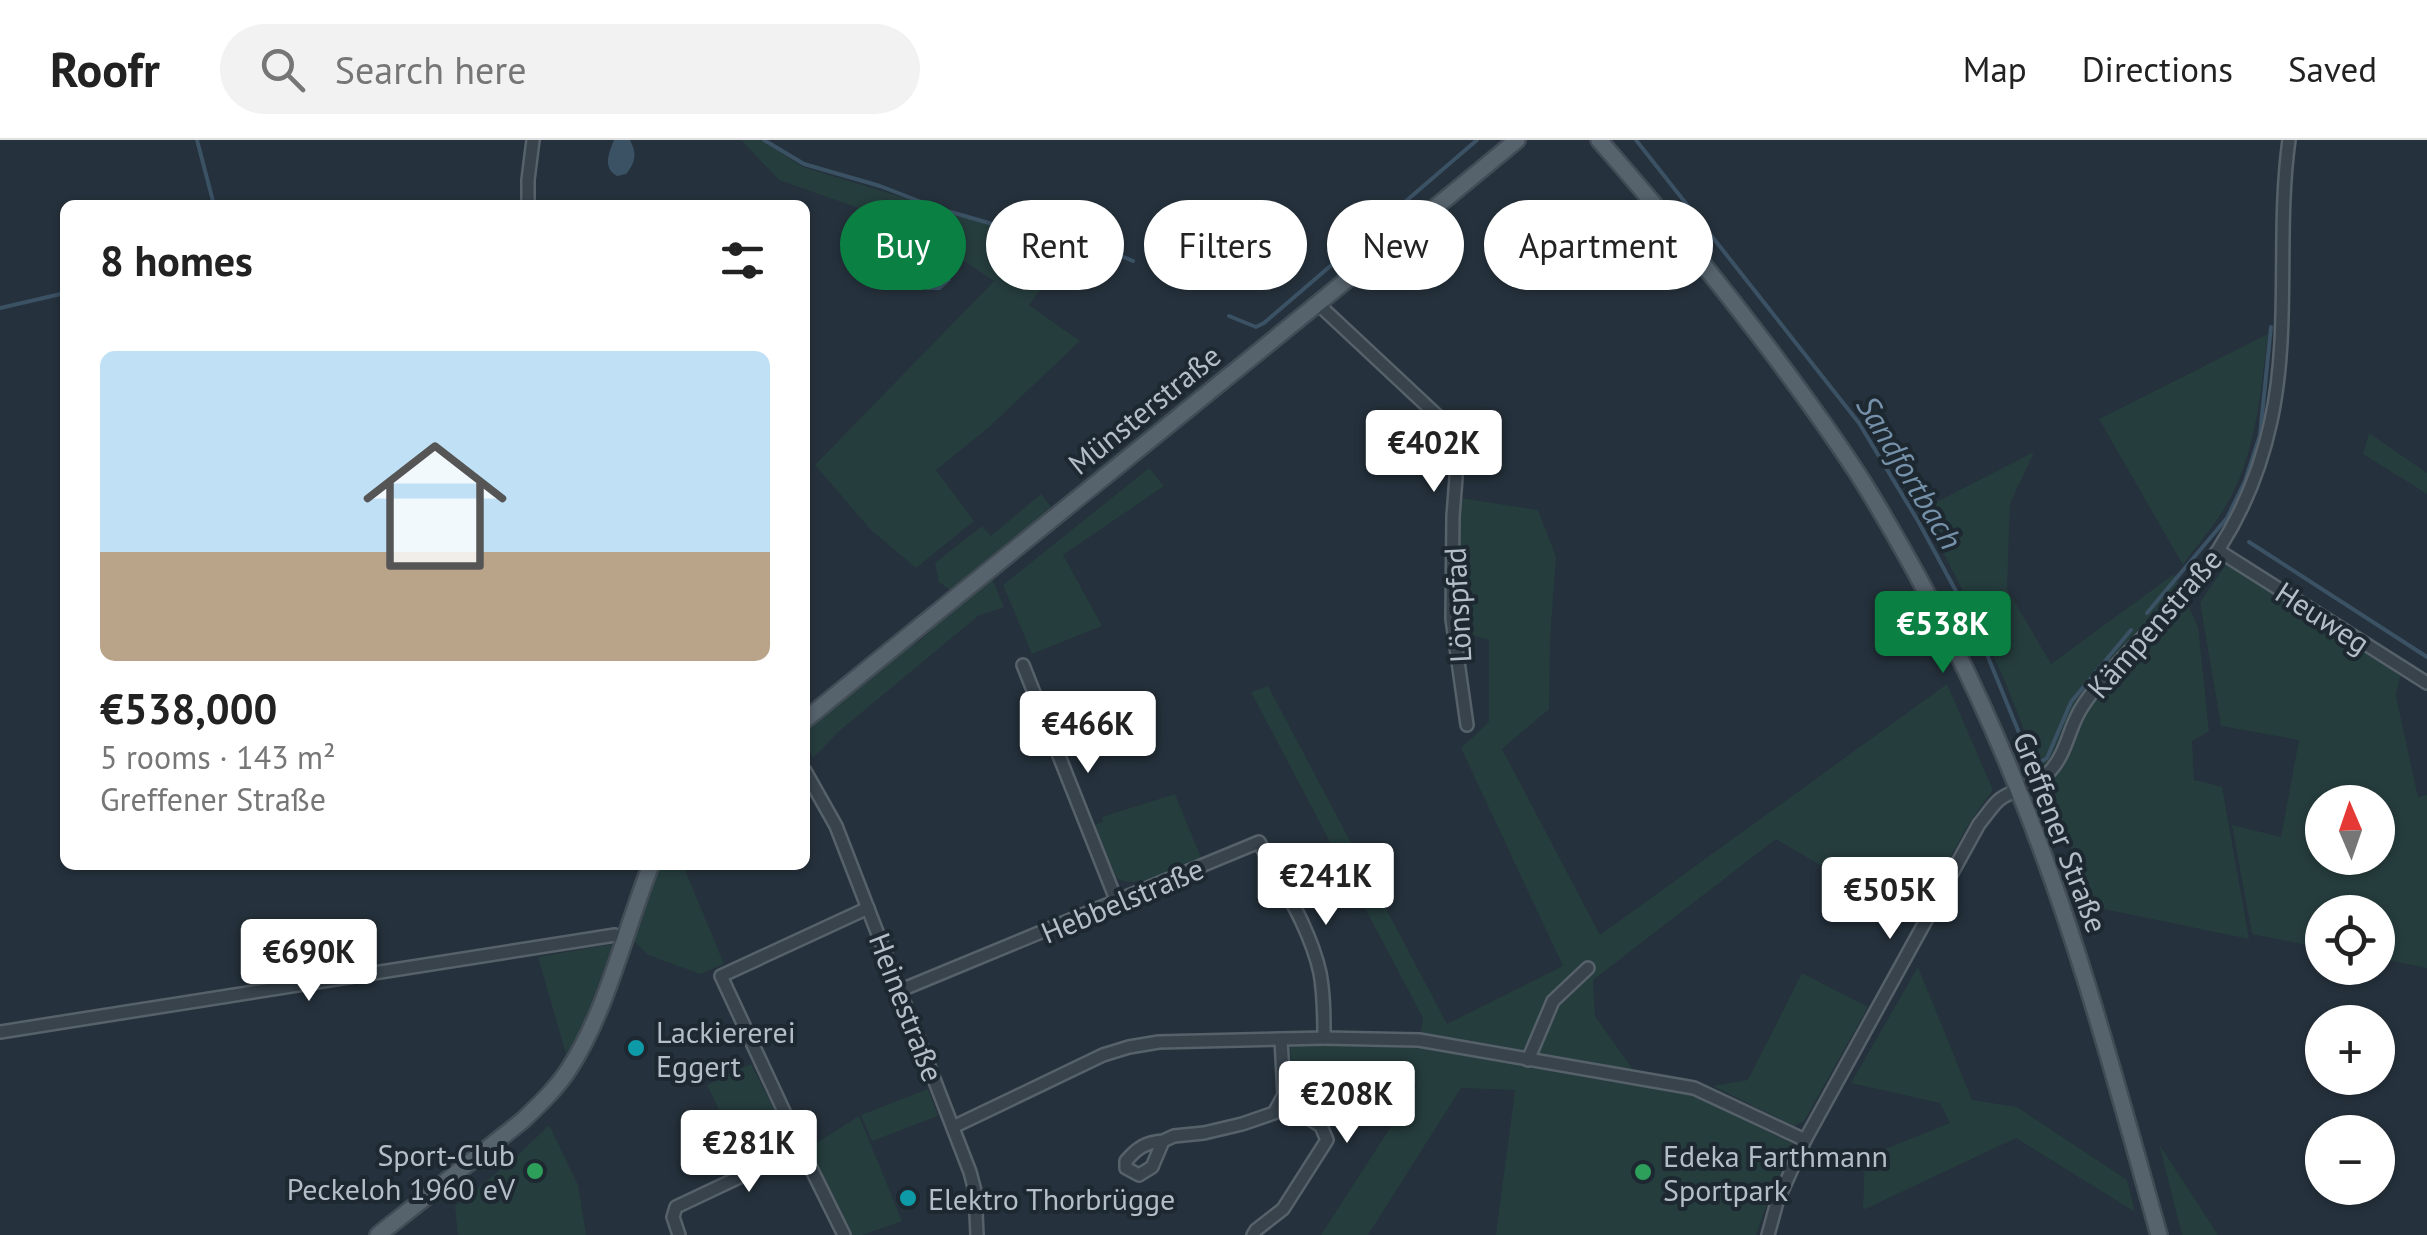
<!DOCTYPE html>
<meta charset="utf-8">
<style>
body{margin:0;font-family:"PT Sans",sans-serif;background:#f2f2f2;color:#222;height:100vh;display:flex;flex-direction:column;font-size:38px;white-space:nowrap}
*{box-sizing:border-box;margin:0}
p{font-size:32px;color:#767676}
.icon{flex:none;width:55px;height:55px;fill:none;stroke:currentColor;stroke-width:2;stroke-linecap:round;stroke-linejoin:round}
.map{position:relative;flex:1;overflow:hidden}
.sheet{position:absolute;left:60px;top:60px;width:750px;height:670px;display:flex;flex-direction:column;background:#fff;border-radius:15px;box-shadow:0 2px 8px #0004}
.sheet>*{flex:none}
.hud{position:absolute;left:840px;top:60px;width:950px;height:90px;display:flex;gap:20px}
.needle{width:65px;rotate:358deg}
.buttons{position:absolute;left:2305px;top:645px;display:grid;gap:20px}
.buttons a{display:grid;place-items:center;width:90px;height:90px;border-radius:50%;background:#fff;box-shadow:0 2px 8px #0004;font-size:50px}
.price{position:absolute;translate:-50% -85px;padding:0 22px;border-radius:10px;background:#fff;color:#222;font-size:32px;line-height:65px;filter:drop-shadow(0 2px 5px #0008)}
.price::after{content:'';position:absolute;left:50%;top:60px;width:30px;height:22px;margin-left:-15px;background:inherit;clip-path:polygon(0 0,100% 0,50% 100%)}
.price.selected{background:#0b8043;color:#fff}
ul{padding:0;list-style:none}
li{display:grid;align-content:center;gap:20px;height:530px;padding:0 40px}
li span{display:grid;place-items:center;height:310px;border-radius:15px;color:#555}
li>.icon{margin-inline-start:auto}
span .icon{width:180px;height:180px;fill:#fffc;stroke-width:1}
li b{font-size:42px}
h2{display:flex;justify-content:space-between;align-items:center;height:120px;padding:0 40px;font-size:42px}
.chip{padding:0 35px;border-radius:45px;background:#fff;box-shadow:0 2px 8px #0004;font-size:35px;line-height:90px}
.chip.selected{background:#0b8043;color:#fff}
header{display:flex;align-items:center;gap:60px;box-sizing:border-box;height:140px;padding:0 50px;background:#fff;border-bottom:2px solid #e0e0e0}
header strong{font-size:48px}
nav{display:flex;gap:55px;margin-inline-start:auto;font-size:35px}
.search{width:700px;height:90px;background:#f2f2f2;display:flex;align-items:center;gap:25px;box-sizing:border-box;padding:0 35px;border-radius:55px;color:#767676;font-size:38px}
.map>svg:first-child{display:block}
.green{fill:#263d3d;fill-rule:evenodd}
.water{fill:#3b5164}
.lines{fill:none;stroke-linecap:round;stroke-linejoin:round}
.stream{stroke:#3b5164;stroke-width:4}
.minor-casing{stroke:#56616a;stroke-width:16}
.major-casing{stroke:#414c55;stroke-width:20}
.minor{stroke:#38434c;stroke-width:11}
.major{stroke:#56626c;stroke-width:15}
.culture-dot{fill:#0f9aa8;stroke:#1d2831;stroke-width:4}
.leisure-dot{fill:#2e9e5b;stroke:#1d2831;stroke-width:4}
.labels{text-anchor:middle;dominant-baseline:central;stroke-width:8;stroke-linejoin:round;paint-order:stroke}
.street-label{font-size:30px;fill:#b4bec8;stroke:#1d2831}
.poi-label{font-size:30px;fill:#b4bec8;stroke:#1d2831;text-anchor:start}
.water-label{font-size:32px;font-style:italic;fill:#7692aa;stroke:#1d2831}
</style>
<header>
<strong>Roofr</strong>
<div class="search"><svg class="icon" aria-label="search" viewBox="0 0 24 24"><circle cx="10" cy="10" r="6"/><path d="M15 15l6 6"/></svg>Search here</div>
<nav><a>Map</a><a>Directions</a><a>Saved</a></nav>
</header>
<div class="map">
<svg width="2427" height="1095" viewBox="0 0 2427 1095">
<rect width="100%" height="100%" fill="#25313c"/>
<g class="green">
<polygon points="741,0 761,0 803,27 1049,102 1067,99 1064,114 1035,114 1036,127 1048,140 1029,165 1080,201 988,288 936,330 974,381 916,428 871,390 815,325 994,141 913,87 779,40"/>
<path d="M2268,194C2260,255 2256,322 2220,375C2209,393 2194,408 2183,425L2099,279Z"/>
<polygon points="2369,293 2427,333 2427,354 2363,314"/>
<polygon points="2034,312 2010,364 2007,449 2051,524 2174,434 2198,487 2209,591 2192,601 2194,640 2222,647 2249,799 2094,767 2004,539 1957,439 1921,370"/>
<polygon points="1149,328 1164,346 1063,415 1102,486 1032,514 1003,445"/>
<polygon points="1041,354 1051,367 950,450 939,442 935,423 982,386 991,396"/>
<polygon points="1461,358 1538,370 1556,417 1550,499 1549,569 1502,609 1600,795 1947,544 1993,650 1971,680 1915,781 1776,699 1593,840 1595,876 1634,931 1628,943 1693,955 1793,1004 1769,1059 1756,1095 1496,1095 1515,950 1461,948 1368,1095 1321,1095 1417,946 1378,922 1291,924 1290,905 1411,904 1419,906 1423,878 1251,552 1268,546 1447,884 1563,826 1461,608 1489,582 1489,500 1461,492"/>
<path d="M2227,423L2401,532L2396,556L2418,657L2427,655V828L2378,818V772H2322V808L2252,794L2232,685L2281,697L2299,600L2221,586L2200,462ZM2322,662H2378V718H2322Z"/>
<polygon points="992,439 1004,467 978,476 838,592 813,618 806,602 808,587 885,523 921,500 950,471"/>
<path d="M1175,654L1201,718C1182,726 1133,753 1116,737C1105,725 1100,700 1093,685L1103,682L1102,677Z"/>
<polygon points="660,725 683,725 724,824 700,834 648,815 632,799"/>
<polygon points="613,804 576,905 568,921 538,817"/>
<polygon points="1918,827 1972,960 2017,967 2127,1040 2135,1072 2016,998 1863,1070 1865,1017 1950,983 1940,963 1851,943"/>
<polygon points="1802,833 1868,867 1804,981 1794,986 1713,946 1748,940"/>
<polygon points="751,924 788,997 788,1002 781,1008 777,1000 752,1011 739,986 729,990 707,945"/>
<polygon points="928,949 938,976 872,1001 861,975"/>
<polygon points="859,976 902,1081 862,1095 850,1095 810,1007"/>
<polygon points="549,985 578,1045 586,1095 458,1095 455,1066 515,1018"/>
<polygon points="2159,1004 2218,1095 2182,1095"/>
</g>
<g class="water">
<path d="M614,0H630C637,13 636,22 626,34L617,36C602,27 609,13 614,0Z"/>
<polygon points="929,126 939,130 951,140 940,150 927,150 918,145"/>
</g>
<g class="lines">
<g class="stream">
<polyline points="197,0 214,65"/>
<polyline points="764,0 804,24 880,46 937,68 1048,100 1073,96 1133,121"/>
<polyline points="1636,0 1859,283 1918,381 1977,490 2033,627 2047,618 2071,562 2131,490"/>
<polyline points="0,168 65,153"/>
<polyline points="1229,176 1256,187 1264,183 1477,0"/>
<polyline points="2249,402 2427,517"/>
<polyline points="2147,473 2227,378 2245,341 2260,295 2271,187"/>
</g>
<g class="minor-casing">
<g id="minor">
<polyline points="528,65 528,40 533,0"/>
<polyline points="1317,163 1442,280 1456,301 1458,312 1453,376 1452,479 1467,585"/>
<polyline points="2219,411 2427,543"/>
<polyline points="1023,525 1117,762"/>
<polyline points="805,631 836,686 970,1032 975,1051 977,1095"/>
<path d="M901,850L1259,702C1281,744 1310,787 1320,833C1324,855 1324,876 1324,898L1159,902L1129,907L1103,915L953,987"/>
<polyline points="0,892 615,795 624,799"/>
<polyline points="1324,898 1419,900 1694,948 1805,1000"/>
<polyline points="1528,920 1553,861 1588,828"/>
<path d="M1163,1001C1146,1002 1137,1008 1126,1021V1028L1139,1035L1152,1027L1163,1001L1174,996L1204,993L1242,984L1274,973L1284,955"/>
<polyline points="679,1095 673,1077 676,1067 801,1008"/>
<polyline points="844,1095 801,1008 721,836 868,768"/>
<polyline points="1253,1095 1256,1090 1283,1069 1327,1000 1321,986 1297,971 1284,955 1281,899"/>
<path d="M1768,1095L1777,1062L1805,1000L1979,684C1986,676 1992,666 1999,660C2014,648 2037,647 2051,630C2065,614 2068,594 2077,576C2081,567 2088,558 2094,550C2124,513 2162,481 2193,444C2232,397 2258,341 2271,281C2291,189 2276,93 2289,0"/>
</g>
</g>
<g class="major-casing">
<g id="major">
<path d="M1599,0C1657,66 1713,135 1767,206C1800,250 1833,295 1863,342C1924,441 1977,546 2020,654C2078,797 2117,946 2159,1095"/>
<path d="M805,580C1042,386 1282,195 1517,0"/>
<path d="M378,1095L522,981C539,965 556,949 569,929C607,871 625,790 651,725"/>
</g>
</g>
<use href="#minor" class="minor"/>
<use href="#major" class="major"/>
</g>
<g class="culture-dot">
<circle cx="636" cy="908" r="10"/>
<circle cx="908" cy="1058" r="10"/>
</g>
<g class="leisure-dot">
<circle cx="535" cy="1031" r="10"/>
<circle cx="1643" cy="1032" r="10"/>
</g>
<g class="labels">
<g class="street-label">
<text transform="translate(1144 269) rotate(-39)">Münsterstraße</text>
<text transform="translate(1457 465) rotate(-93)">Lönspfad</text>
<text transform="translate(2323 477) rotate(33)">Heuweg</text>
<text transform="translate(2154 483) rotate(-49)">Kämpenstraße</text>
<text transform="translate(2061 692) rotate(69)">Greffener Straße</text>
<text transform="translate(1122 760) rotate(-23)">Hebbelstraße</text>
<text transform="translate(907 867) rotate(69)">Heinestraße</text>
</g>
<g class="poi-label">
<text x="656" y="891">Lackiererei<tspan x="656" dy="34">Eggert</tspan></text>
<text x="515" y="1014" text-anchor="end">Sport-Club<tspan x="515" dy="34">Peckeloh 1960 eV</tspan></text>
<text x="1663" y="1015">Edeka Farthmann<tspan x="1663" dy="34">Sportpark</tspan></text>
<text x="928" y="1058">Elektro Thorbrügge</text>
</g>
<g class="water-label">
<text transform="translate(1910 332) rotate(59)">Sandfortbach</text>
</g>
</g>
</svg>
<div class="buttons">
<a><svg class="needle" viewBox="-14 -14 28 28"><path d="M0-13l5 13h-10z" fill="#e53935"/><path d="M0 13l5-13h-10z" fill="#767676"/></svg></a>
<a><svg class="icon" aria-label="locate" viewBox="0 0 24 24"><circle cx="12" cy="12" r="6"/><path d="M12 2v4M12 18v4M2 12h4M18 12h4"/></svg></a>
<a>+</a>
<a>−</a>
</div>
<b class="price" style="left:1434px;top:355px">€402K</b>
<b class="price selected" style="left:1943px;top:536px">€538K</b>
<b class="price" style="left:1088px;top:636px">€466K</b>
<b class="price" style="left:1326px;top:788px">€241K</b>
<b class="price" style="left:1890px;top:802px">€505K</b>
<b class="price" style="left:309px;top:864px">€690K</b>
<b class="price" style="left:1347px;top:1006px">€208K</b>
<b class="price" style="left:749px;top:1055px">€281K</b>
<div class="hud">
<a class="chip selected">Buy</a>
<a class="chip">Rent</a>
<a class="chip">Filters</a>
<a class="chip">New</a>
<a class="chip">Apartment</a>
</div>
<section class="sheet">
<h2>8 homes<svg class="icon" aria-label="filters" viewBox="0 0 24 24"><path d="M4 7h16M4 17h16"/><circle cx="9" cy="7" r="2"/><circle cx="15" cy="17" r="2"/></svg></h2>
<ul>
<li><span style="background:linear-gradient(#bfe0f5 65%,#b9a48a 0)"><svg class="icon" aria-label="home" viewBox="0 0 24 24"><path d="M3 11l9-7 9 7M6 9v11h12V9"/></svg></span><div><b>€538,000</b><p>5 rooms · 143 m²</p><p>Greffener Straße</p></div></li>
</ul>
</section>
</div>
